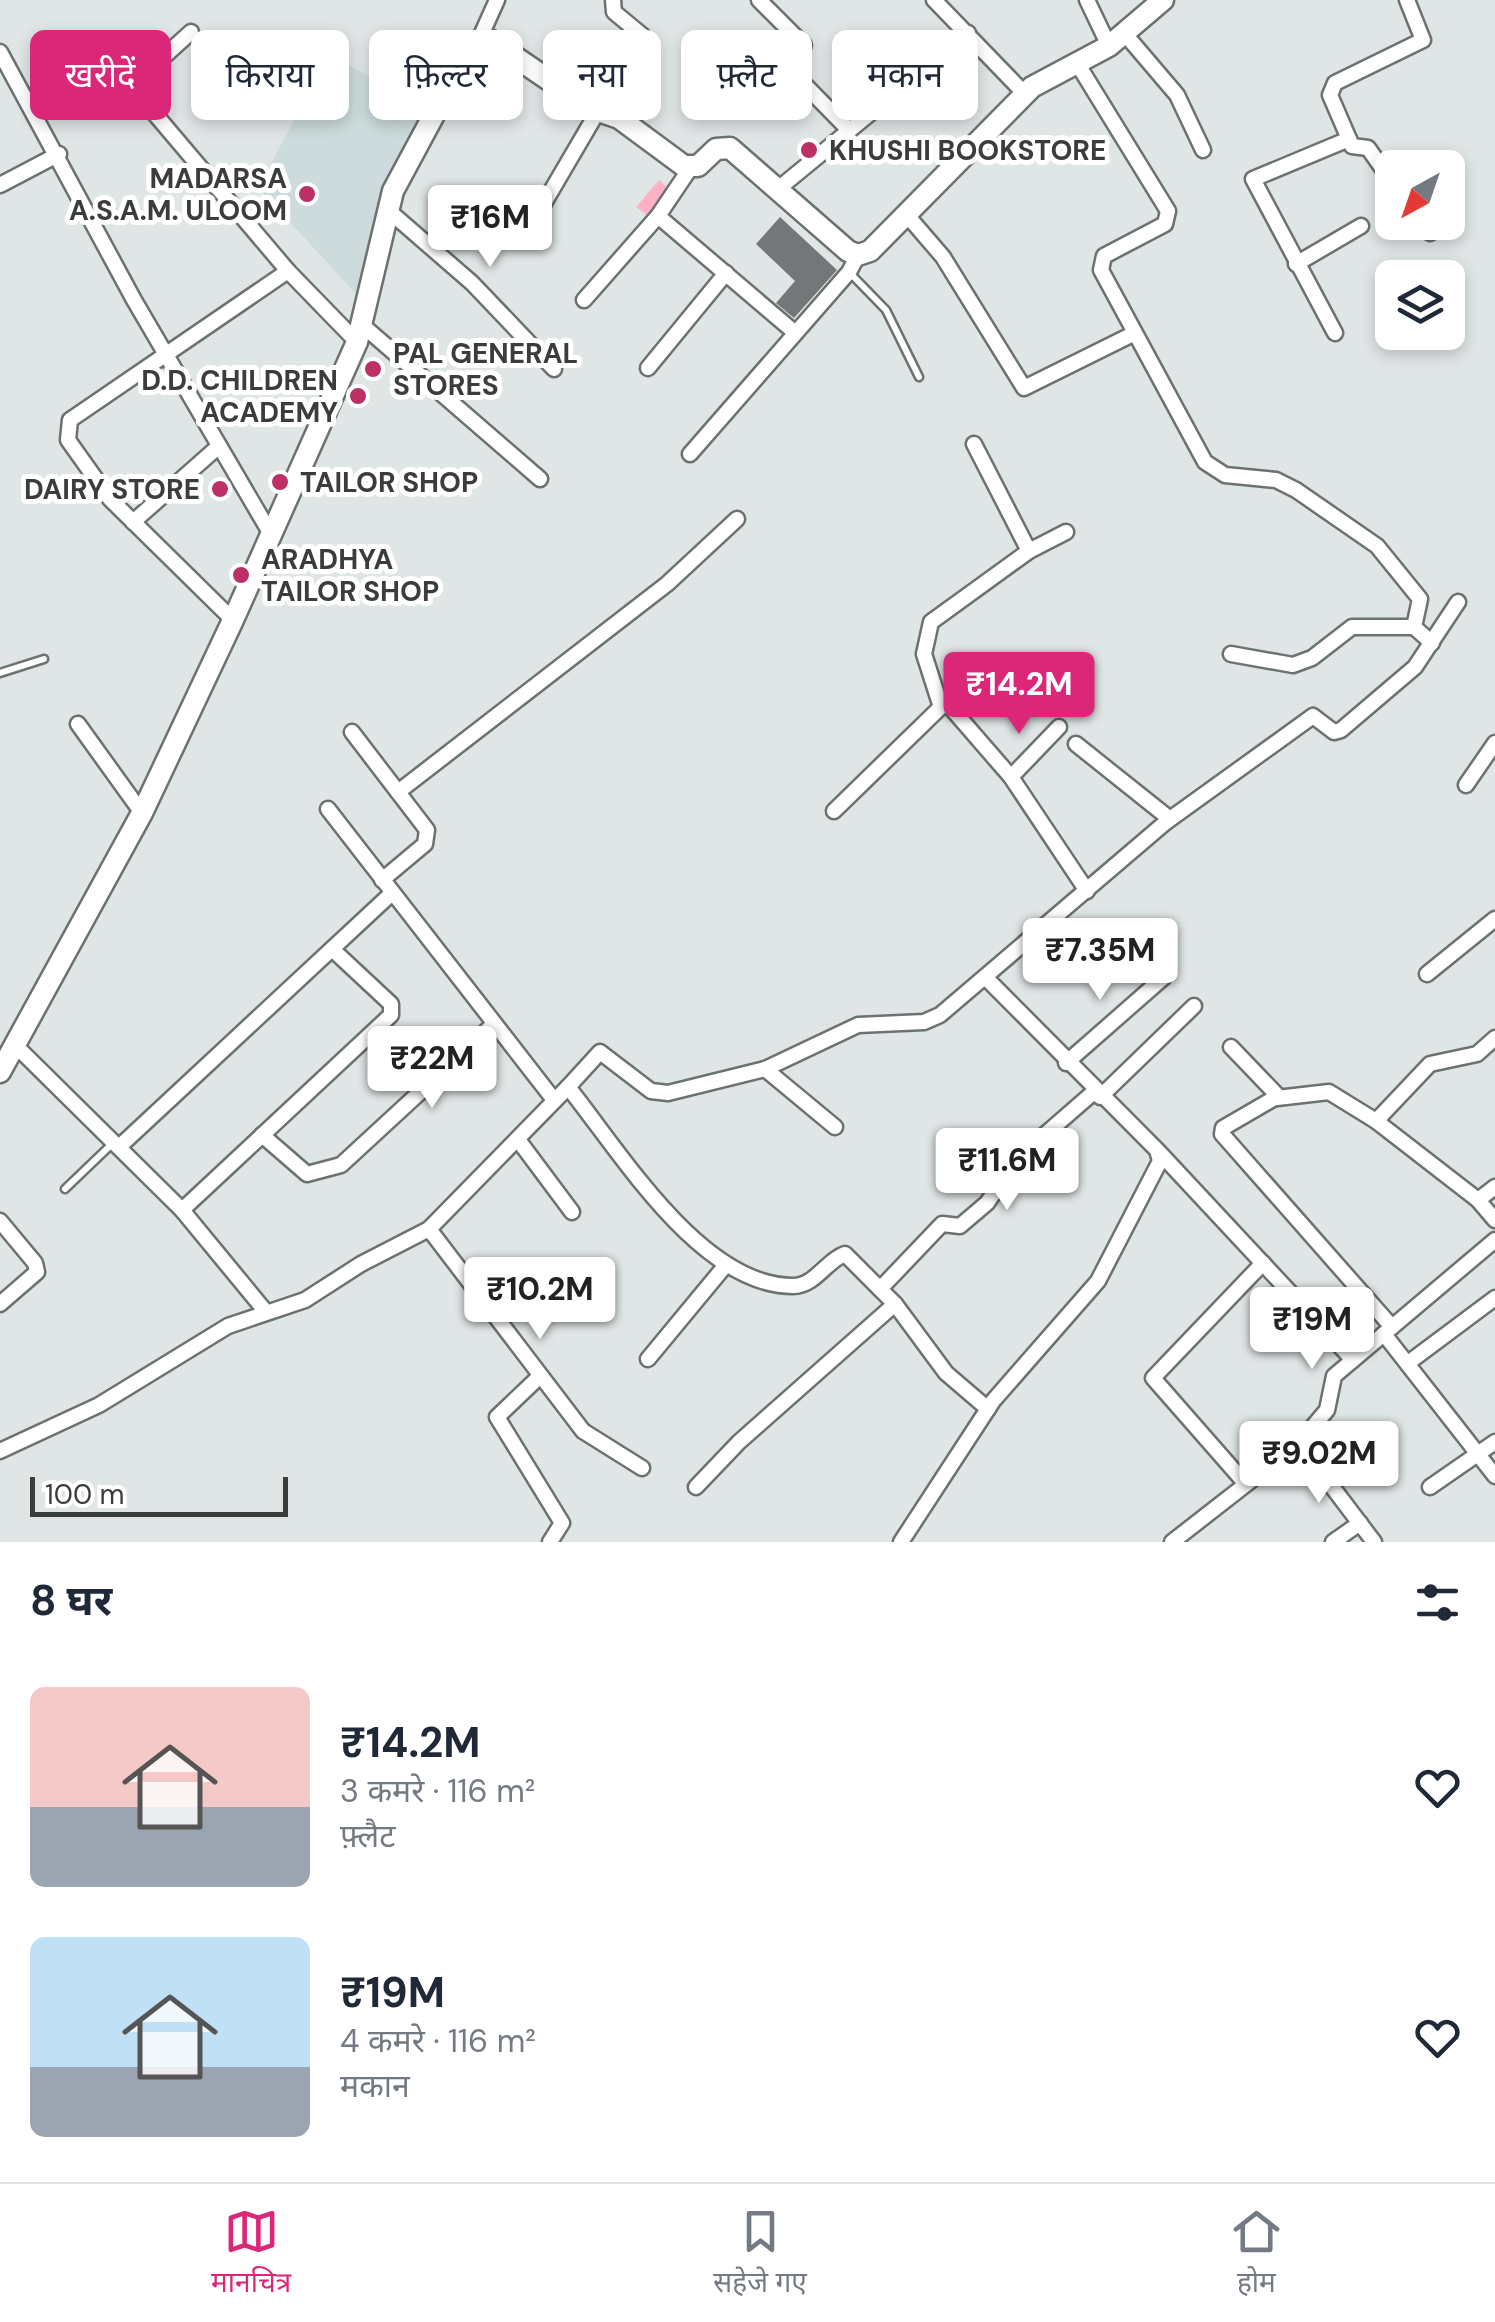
<!DOCTYPE html>
<html lang="hi">
<meta charset="utf-8">
<style>
body{margin:0;font-family:"DM Sans","Noto Sans Devanagari",sans-serif;background:#f6f6f7;color:#1f2937;height:100vh;display:flex;flex-direction:column;font-size:38px;white-space:nowrap}
*{box-sizing:border-box;margin:0}
p{font-size:32px;color:#747a83}
.icon{flex:none;width:55px;height:55px;fill:none;stroke:currentColor;stroke-width:2;stroke-linecap:round;stroke-linejoin:round}
.map{position:relative;height:1542px;overflow:hidden}
.drawer{display:flex;flex-direction:column;background:#fff;flex:1}
.drawer>*{flex:none}
.guide{position:absolute;left:30px;top:30px;width:1435px;height:90px;display:flex;gap:20px}
.needle{width:65px;rotate:220deg}
.fabs{position:absolute;left:1375px;top:150px;display:grid;gap:20px}
.fabs a{display:grid;place-items:center;width:90px;height:90px;border-radius:15px;background:#fff;box-shadow:0 5px 15px #0003;font-size:50px}
.scale{position:absolute;left:30px;bottom:25px;width:258px;box-sizing:border-box;padding-left:10px;border:5px solid #3b3d3d;border-top:0;font-size:28px;line-height:35px;white-space:nowrap;color:#3b3d3d;-webkit-text-stroke:8px #fff;paint-order:stroke}
.price{position:absolute;translate:-50% -85px;padding:0 22px;border-radius:10px;background:#fff;color:#222;font-size:32px;line-height:65px;filter:drop-shadow(0 2px 5px #0008)}
.price::after{content:'';position:absolute;left:50%;top:60px;width:30px;height:22px;margin-left:-15px;background:inherit;clip-path:polygon(0 0,100% 0,50% 100%)}
.price.on{background:#db2777;color:#fff}
ul{padding:0;list-style:none}
li{display:flex;align-items:center;gap:30px;height:250px;padding:0 30px}
li span{display:grid;place-items:center;flex:none;width:280px;height:200px;border-radius:15px;color:#555}
li>.icon{margin-inline-start:auto}
span .icon{width:120px;height:120px;fill:#fffc;stroke-width:1}
li b{font-size:42px}
h2{display:flex;justify-content:space-between;align-items:center;height:120px;padding:0 30px;font-size:42px}
.tag{padding:0 35px;border-radius:15px;background:#fff;box-shadow:0 5px 15px #0003;font-size:35px;line-height:90px}
.tag.on{background:#db2777;color:#fff}
.tab-bar{display:flex;justify-content:space-around;align-items:center;height:140px;border-top:2px solid #e0e1e3;background:#fff;font-size:28px;color:#747a83}
.tab-bar a{display:grid;justify-items:center;gap:5px}
.tab-bar .on{color:#db2777}
.map>svg:first-child{display:block}
.built{fill:#cddbdc}
.green{fill:#ffb2c6}
.building{fill:#737777}
.lines{fill:none;stroke-linecap:round;stroke-linejoin:round}
.lane-casing{stroke:#6c7171;stroke-width:11}
.street-casing{stroke:#6c7171;stroke-width:19}
.secondary-casing{stroke:#6c7171;stroke-width:25}
.lane{stroke:#fff;stroke-width:6}
.street{stroke:#fff;stroke-width:14}
.secondary{stroke:#fff;stroke-width:20}
.poi-dot{fill:#bc3066;stroke:#fff;stroke-width:4}
.labels{text-anchor:middle;dominant-baseline:central;stroke-width:10;stroke-linejoin:round;paint-order:stroke}
.poi-label{font-size:28px;font-weight:bold;fill:#3b3d3d;stroke:#fff;text-anchor:start}
</style>
<div class="map">
<svg width="1495" height="1542" viewBox="0 0 1495 1542">
<rect width="100%" height="100%" fill="#e0e5e5"/>
<polygon class="built" points="330,54 423,108 375,227 355,293 258,187"/>
<polygon class="green" points="659,180 669,189 648,216 636,207"/>
<polygon class="building" points="780,217 837,270 794,318 776,303 795,281 756,244"/>
<g class="lines">
<g class="lane-casing">
<g id="lane">
<polyline points="849,272 886,310 919,377"/>
<polyline points="0,673 44,659"/>
<polyline points="65,1189 114,1142"/>
</g>
</g>
<g class="street-casing">
<g id="street">
<polyline points="759,0 804,45"/>
<polyline points="934,0 1025,94"/>
<polyline points="1087,0 1109,46"/>
<polyline points="191,32 138,80 138,94 288,271 357,342"/>
<polyline points="1125,34 1177,95 1203,150"/>
<polyline points="479,40 497,0"/>
<polyline points="0,52 134,300 272,536"/>
<polyline points="1077,63 1168,211 1165,224 1104,256 1101,270 1205,462 1225,475 1276,480 1296,490 1377,546 1420,599 1414,627 1432,643"/>
<polyline points="801,81 849,130"/>
<polyline points="590,108 643,36 614,12 613,0"/>
<polyline points="1392,182 1368,148 1352,146 1330,95 1335,83 1423,40 1407,0"/>
<polyline points="0,185 59,154"/>
<polyline points="778,189 968,33"/>
<polyline points="389,211 472,283 554,369"/>
<polyline points="906,214 943,257 1024,388 1133,334"/>
<polyline points="658,216 793,331"/>
<polyline points="533,222 598,111"/>
<polyline points="1422,222 1430,233"/>
<polyline points="1296,264 1361,226"/>
<polyline points="584,300 658,216 691,167"/>
<polyline points="361,324 540,479"/>
<polyline points="1335,333 1253,179 1349,139"/>
<polyline points="648,368 726,273"/>
<polyline points="974,444 1029,551"/>
<polyline points="690,454 849,272 858,255"/>
<polyline points="133,522 219,446"/>
<polyline points="233,620 110,499 68,440 70,420 288,271"/>
<polyline points="1231,654 1293,665 1312,658 1352,627 1414,627"/>
<polyline points="940,704 924,654 931,622 1029,551 1066,532"/>
<polyline points="78,724 142,813"/>
<polyline points="352,732 427,830 425,844 382,880"/>
<polyline points="1011,777 1059,727"/>
<polyline points="1466,785 1495,743"/>
<polyline points="398,792 667,584 737,519"/>
<polyline points="328,809 554,1100"/>
<polyline points="834,811 946,702 1011,777 1087,891"/>
<polyline points="1166,822 1313,716 1334,732 1341,730 1415,667 1458,602"/>
<polyline points="1427,974 1495,919"/>
<polyline points="17,1047 182,1210 266,1312"/>
<polyline points="1231,1047 1278,1096 1223,1128 1222,1134 1392,1327"/>
<polyline points="1066,1063 1164,977"/>
<polyline points="765,1069 835,1127"/>
<polyline points="568,1087 600,1052 651,1091 668,1093 765,1069 858,1025 924,1022 940,1015 1166,822 1165,815 1076,744"/>
<polyline points="1100,1097 1194,1006"/>
<polyline points="1277,1098 1329,1092 1376,1121 1430,1064 1477,1054 1495,1038"/>
<polyline points="1376,1121 1478,1200 1495,1220"/>
<polyline points="262,1135 307,1174 341,1165 494,1024"/>
<polyline points="519,1141 572,1212"/>
<polyline points="119,1147 392,893"/>
<polyline points="1159,1152 1353,1360"/>
<polyline points="1478,1200 1495,1187"/>
<polyline points="182,1210 391,1015 391,1004 332,949"/>
<polyline points="0,1221 35,1263 37,1272 0,1304"/>
<polyline points="429,1229 583,1431 642,1468"/>
<polyline points="880,1289 942,1224 960,1226 987,1203 1018,1158 1095,1091"/>
<polyline points="1384,1334 1495,1476"/>
<polyline points="648,1359 725,1266"/>
<polyline points="1408,1363 1495,1298"/>
<polyline points="539,1377 497,1417 562,1523 550,1542"/>
<polyline points="1299,1443 1374,1542"/>
<path d="M0,1451L99,1405L228,1326L305,1300L361,1264L429,1229L568,1087C621,1153 701,1286 793,1286C815,1286 827,1260 845,1254L895,1304"/>
<polyline points="1245,1483 1153,1378 1263,1263"/>
<polyline points="696,1487 739,1442 895,1304 946,1373 988,1409"/>
<polyline points="1430,1487 1495,1442"/>
<polyline points="901,1542 993,1401 1098,1281 1160,1161 1157,1150 985,977"/>
<polyline points="1172,1542 1299,1443 1327,1410 1334,1376 1495,1240"/>
<polyline points="1333,1542 1360,1523"/>
</g>
</g>
<g class="secondary-casing">
<polyline id="secondary" points="0,1072 142,813 233,620 357,342 393,191 472,44 490,40 590,108 619,118 684,166 698,166 716,149 730,148 848,251 858,255 870,251 1032,87 1109,46 1163,0"/>
</g>
<use href="#lane" class="lane"/>
<use href="#street" class="street"/>
<use href="#secondary" class="secondary"/>
</g>
<g class="poi-dot">
<circle cx="809" cy="150" r="10"/>
<circle cx="307" cy="194" r="10"/>
<circle cx="373" cy="369" r="10"/>
<circle cx="358" cy="396" r="10"/>
<circle cx="280" cy="482" r="10"/>
<circle cx="220" cy="489" r="10"/>
<circle cx="241" cy="575" r="10"/>
</g>
<g class="labels">
<g class="poi-label">
<text x="829" y="150">KHUSHI BOOKSTORE</text>
<text x="287" y="178" text-anchor="end">MADARSA<tspan x="287" dy="32">A.S.A.M. ULOOM</tspan></text>
<text x="393" y="353">PAL GENERAL<tspan x="393" dy="32">STORES</tspan></text>
<text x="338" y="380" text-anchor="end">D.D. CHILDREN<tspan x="338" dy="32">ACADEMY</tspan></text>
<text x="300" y="482">TAILOR SHOP</text>
<text x="200" y="489" text-anchor="end">DAIRY STORE</text>
<text x="261" y="559">ARADHYA<tspan x="261" dy="32">TAILOR SHOP</tspan></text>
</g>
</g>
</svg>
<div class="fabs">
<a><svg class="needle" viewBox="-14 -14 28 28"><path d="M0-13l5 13h-10z" fill="#e53935"/><path d="M0 13l5-13h-10z" fill="#747a83"/></svg></a>
<a><svg class="icon" aria-label="layers" viewBox="0 0 24 24"><path d="M12 4l9 5-9 5-9-5zM3 14l9 5 9-5"/></svg></a>
</div>
<div class="scale">100 m</div>
<b class="price" style="left:490px;top:270px">₹16M</b>
<b class="price on" style="left:1019px;top:737px">₹14.2M</b>
<b class="price" style="left:1100px;top:1003px">₹7.35M</b>
<b class="price" style="left:432px;top:1111px">₹22M</b>
<b class="price" style="left:1007px;top:1213px">₹11.6M</b>
<b class="price" style="left:540px;top:1342px">₹10.2M</b>
<b class="price" style="left:1312px;top:1372px">₹19M</b>
<b class="price" style="left:1319px;top:1506px">₹9.02M</b>
<div class="guide">
<a class="tag on">खरीदें</a>
<a class="tag">किराया</a>
<a class="tag">फ़िल्टर</a>
<a class="tag">नया</a>
<a class="tag">फ़्लैट</a>
<a class="tag">मकान</a>
</div>
</div>
<section class="drawer">
<h2>8 घर<svg class="icon" aria-label="filters" viewBox="0 0 24 24"><path d="M4 7h16M4 17h16"/><circle cx="9" cy="7" r="2"/><circle cx="15" cy="17" r="2"/></svg></h2>
<ul>
<li><span style="background:linear-gradient(#f6c9c9 60%,#9aa5b1 0)"><svg class="icon" aria-label="home" viewBox="0 0 24 24"><path d="M3 11l9-7 9 7M6 9v11h12V9"/></svg></span><div><b>₹14.2M</b><p>3 कमरे · 116 m²</p><p>फ़्लैट</p></div><svg class="icon" aria-label="heart" viewBox="0 0 24 24"><path d="M12 20l-8-8c-3-5 5-10 8-4 3-6 11-1 8 4z"/></svg></li>
<li><span style="background:linear-gradient(#bfe0f5 65%,#9aa5b1 0)"><svg class="icon" aria-label="home" viewBox="0 0 24 24"><path d="M3 11l9-7 9 7M6 9v11h12V9"/></svg></span><div><b>₹19M</b><p>4 कमरे · 116 m²</p><p>मकान</p></div><svg class="icon" aria-label="heart" viewBox="0 0 24 24"><path d="M12 20l-8-8c-3-5 5-10 8-4 3-6 11-1 8 4z"/></svg></li>
</ul>
</section>
<nav class="tab-bar">
<a class="on"><svg class="icon" aria-label="map" viewBox="0 0 24 24"><path d="M3 6l6-2 6 2 6-2v14l-6 2-6-2-6 2zM9 4v14M15 6v14"/></svg>मानचित्र</a>
<a><svg class="icon" aria-label="saved" viewBox="0 0 24 24"><path d="M7 4h10v16l-5-4-5 4z"/></svg>सहेजे गए</a>
<a><svg class="icon" aria-label="home" viewBox="0 0 24 24"><path d="M3 11l9-7 9 7M6 9v11h12V9"/></svg>होम</a>
</nav>
